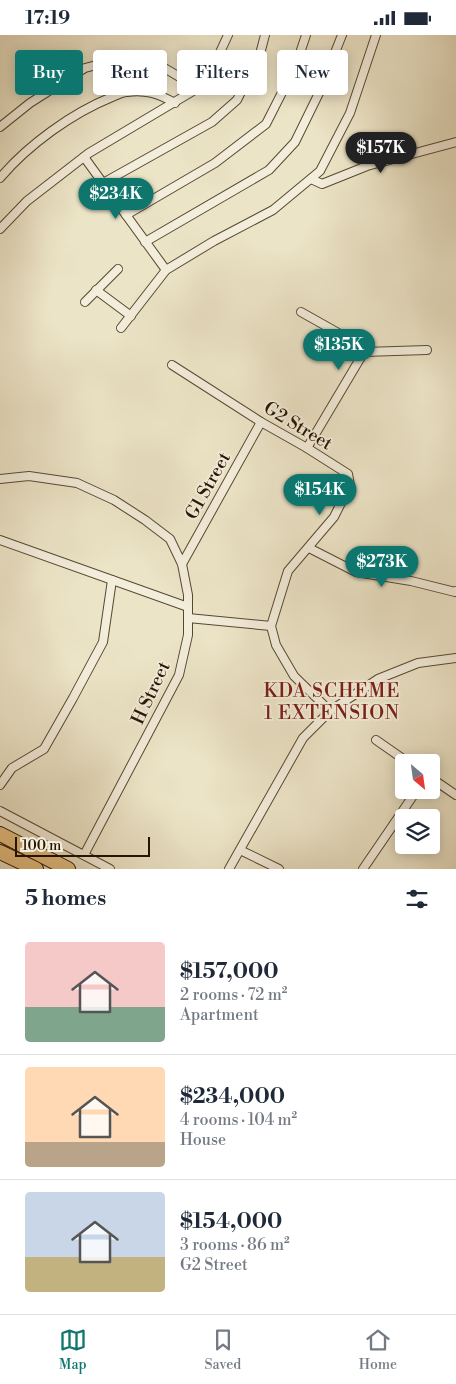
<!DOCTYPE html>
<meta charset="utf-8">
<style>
body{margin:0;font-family:"Libre Bodoni",serif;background:#f2f2f3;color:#1f2937;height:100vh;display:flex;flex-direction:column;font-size:19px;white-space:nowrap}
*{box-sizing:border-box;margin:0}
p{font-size:16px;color:#747a83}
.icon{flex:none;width:28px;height:28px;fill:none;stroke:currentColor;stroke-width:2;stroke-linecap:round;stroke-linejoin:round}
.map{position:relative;height:834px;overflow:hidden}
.sheet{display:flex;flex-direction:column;background:#fff;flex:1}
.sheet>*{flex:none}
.guide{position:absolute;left:15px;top:15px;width:426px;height:45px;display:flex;gap:10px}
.needle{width:32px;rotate:151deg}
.fabs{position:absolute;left:395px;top:719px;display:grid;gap:10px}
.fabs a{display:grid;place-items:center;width:45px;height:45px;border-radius:5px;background:#fff;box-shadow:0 2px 12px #0003;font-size:25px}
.scale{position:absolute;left:15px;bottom:12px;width:135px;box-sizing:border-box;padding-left:5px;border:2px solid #271401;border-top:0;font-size:14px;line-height:18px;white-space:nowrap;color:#271401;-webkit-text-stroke:4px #f3eddb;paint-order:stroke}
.price{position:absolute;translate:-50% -42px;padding:0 11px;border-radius:18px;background:#0f766e;color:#fff;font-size:16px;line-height:32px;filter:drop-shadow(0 1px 2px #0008)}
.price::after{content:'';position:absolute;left:50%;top:30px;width:15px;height:11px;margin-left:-8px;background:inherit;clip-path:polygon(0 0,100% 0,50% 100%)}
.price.selected{background:#222;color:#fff}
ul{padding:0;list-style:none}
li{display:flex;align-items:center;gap:15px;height:125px;padding:0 25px}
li+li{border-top:1px solid #e0e1e3}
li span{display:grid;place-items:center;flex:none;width:140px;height:100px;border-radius:5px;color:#555}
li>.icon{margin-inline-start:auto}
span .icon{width:60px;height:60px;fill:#fffc;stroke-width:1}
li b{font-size:21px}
h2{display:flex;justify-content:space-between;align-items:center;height:60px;padding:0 25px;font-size:21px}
.chip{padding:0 18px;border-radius:5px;background:#fff;box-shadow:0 2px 12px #0003;font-size:18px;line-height:45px}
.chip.selected{background:#0f766e;color:#fff}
.status{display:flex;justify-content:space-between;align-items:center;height:35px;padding:0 25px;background:#fff;direction:ltr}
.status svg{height:14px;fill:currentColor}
.dock{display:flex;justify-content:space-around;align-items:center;height:70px;border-top:1px solid #e0e1e3;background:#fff;font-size:14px;color:#747a83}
.dock a{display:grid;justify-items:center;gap:2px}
.dock .selected{color:#0f766e}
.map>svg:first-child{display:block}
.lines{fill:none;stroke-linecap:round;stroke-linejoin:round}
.street-casing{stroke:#584832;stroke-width:10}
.highway-casing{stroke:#271401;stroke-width:16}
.street{stroke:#f3eddb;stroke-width:8}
.highway{stroke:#e6c284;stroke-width:14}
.labels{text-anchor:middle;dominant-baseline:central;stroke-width:4;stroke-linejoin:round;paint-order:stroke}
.street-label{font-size:18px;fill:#271401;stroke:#f3eddb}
.neighbourhood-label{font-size:19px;letter-spacing:1px;fill:#7a1f14;stroke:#f3eddb}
</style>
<div class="status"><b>17:19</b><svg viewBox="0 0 49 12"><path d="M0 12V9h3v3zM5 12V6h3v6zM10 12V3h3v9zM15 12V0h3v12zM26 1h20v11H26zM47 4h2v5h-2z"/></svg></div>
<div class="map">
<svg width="456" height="834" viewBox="0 0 456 834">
<rect width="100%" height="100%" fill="#ece4c7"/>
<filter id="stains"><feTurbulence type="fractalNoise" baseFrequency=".004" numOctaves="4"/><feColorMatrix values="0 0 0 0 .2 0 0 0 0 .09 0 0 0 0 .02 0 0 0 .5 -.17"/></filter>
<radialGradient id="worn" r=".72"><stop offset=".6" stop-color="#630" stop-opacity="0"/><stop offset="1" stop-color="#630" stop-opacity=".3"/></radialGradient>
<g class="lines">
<g class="street-casing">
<g id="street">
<polyline points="0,92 30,68 85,33 127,22 161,31 198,53"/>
<polyline points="84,122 166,235"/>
<path d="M0,143C28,110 72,78 112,62C117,60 122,57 127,57C145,54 159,59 175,68"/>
<polyline points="311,144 322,149 367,131 456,107"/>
<polyline points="103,148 212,87 237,65 260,19 265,0"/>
<polyline points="126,180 215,128 266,89 296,30 306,0"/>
<polyline points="0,194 27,166 89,118 198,53 210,39 228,0"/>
<polyline points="145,207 269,135 295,107 319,58 342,0"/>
<polyline points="96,255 131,281"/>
<polyline points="85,267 118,234"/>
<polyline points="301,277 349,304 364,317 307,413"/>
<polyline points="121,293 166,235 214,206 273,175 320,136 350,78 376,0"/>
<polyline points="364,317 427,315"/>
<polyline points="172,330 261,387 307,413 348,439 350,450 334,482 288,536 271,591 276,610 294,641 330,676"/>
<polyline points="0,444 29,441 77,448 114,465 145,485 170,504 182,529 188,560 188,600 179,640 84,820"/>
<polyline points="0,505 188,572"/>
<polyline points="309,513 356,537 411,546 455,557 456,556"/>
<polyline points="182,529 261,387"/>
<polyline points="188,583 271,591"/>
<polyline points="376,705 409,728"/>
<polyline points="431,743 456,760"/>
<polyline points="0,750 12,733 44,714 73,663 103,607 112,545"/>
<polyline points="0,776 110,834"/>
<polyline points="240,815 279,834"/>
<polyline points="229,834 303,703 330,676 378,644 418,628 456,623"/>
<polyline points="363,834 417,755"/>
</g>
</g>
<g class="highway-casing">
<g id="highway">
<polyline points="0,799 68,834"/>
<polyline points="0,817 36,834"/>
</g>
</g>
<use href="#street" class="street"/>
<use href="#highway" class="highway"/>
</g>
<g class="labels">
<g class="street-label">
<text transform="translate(298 391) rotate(31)">G2 Street</text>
<text transform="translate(208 451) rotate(-61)">G1 Street</text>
<text transform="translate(151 658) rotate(-65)">H Street</text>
</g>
<g class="neighbourhood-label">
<text x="332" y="656">KDA SCHEME<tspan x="332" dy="22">1 EXTENSION</tspan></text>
</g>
</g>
<rect width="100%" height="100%" filter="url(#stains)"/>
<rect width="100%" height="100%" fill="url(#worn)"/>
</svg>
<div class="fabs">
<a><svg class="needle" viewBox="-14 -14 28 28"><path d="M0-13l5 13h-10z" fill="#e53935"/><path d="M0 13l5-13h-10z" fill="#747a83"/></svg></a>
<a><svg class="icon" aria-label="layers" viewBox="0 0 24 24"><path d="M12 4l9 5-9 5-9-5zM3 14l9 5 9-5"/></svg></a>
</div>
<div class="scale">100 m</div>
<b class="price selected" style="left:381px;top:139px">$157K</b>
<b class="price" style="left:116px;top:185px">$234K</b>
<b class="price" style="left:339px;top:336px">$135K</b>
<b class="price" style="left:320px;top:481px">$154K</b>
<b class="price" style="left:382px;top:553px">$273K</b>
<div class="guide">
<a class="chip selected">Buy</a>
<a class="chip">Rent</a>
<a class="chip">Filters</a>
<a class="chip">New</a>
</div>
</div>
<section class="sheet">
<h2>5 homes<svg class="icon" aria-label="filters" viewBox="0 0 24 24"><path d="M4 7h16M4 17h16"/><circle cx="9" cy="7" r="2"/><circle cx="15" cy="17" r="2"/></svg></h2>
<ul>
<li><span style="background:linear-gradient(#f6c9c9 65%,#7fa58c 0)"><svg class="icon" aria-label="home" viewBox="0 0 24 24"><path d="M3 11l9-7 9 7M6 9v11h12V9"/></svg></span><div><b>$157,000</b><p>2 rooms · 72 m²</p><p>Apartment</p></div></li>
<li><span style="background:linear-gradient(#ffd9b3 75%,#b9a48a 0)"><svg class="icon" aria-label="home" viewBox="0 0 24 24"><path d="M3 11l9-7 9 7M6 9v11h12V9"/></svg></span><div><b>$234,000</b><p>4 rooms · 104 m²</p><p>House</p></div></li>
<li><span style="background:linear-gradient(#c9d6e8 65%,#c2b280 0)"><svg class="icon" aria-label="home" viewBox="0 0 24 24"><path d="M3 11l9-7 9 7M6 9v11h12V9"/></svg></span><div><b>$154,000</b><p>3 rooms · 86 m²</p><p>G2 Street</p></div></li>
</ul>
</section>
<nav class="dock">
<a class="selected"><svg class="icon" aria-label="map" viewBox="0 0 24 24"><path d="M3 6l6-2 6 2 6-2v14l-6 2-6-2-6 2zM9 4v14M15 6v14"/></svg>Map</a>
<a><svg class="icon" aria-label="saved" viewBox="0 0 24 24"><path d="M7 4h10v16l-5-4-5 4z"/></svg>Saved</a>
<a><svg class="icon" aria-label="home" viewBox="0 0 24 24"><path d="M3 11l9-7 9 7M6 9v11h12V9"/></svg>Home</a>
</nav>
